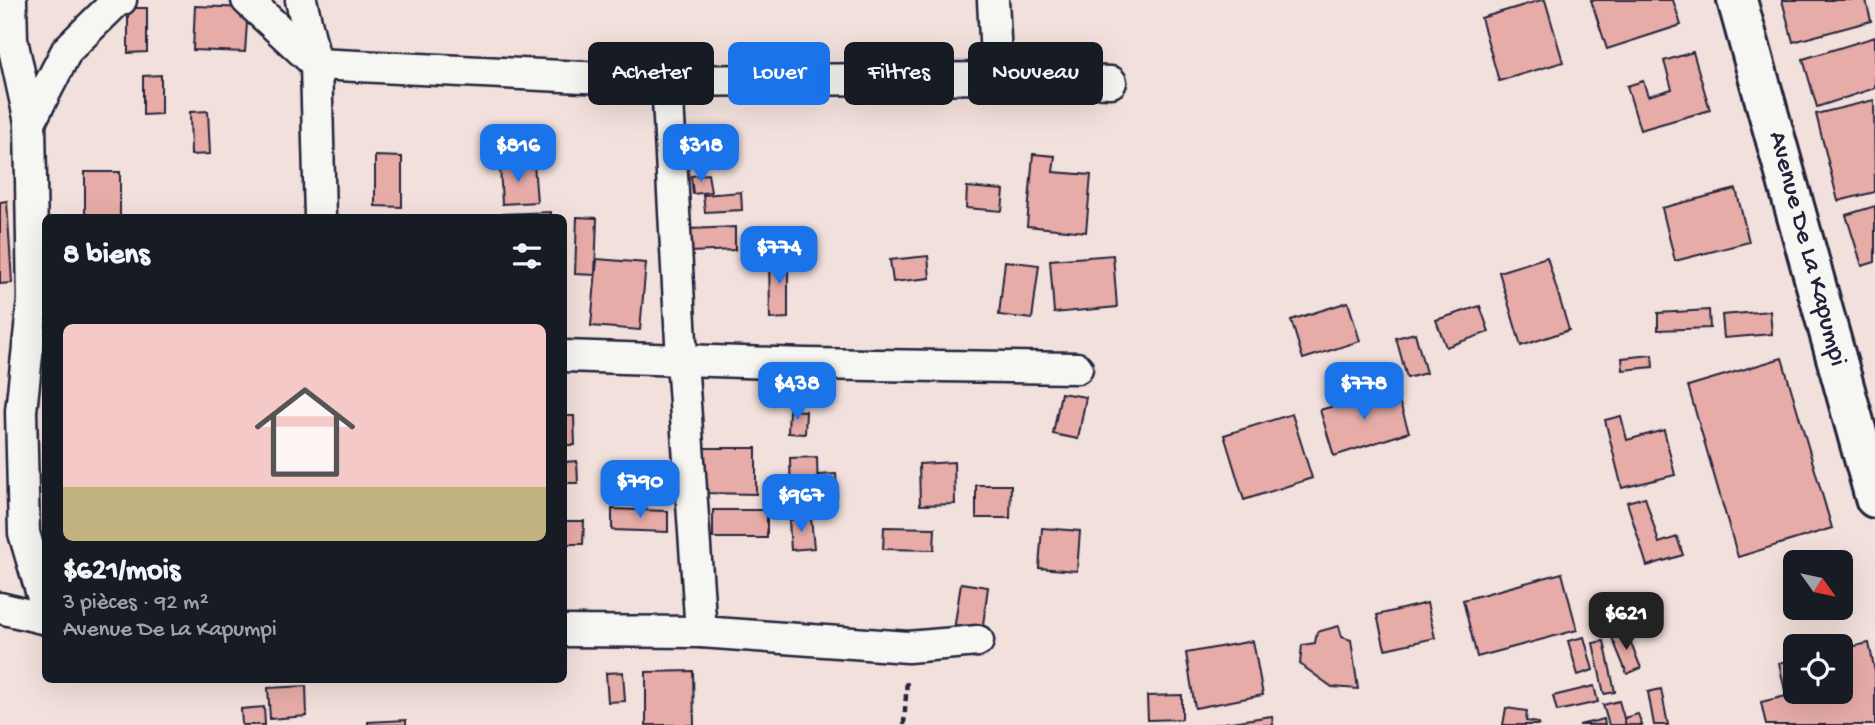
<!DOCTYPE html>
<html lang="fr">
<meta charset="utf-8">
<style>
body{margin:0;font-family:"Gochi Hand",sans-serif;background:#242831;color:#f1f3f6;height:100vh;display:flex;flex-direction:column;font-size:26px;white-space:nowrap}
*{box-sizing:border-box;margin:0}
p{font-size:23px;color:#9ea1a6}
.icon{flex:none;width:38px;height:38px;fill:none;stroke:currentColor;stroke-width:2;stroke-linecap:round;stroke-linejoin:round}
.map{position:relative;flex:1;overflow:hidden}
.panel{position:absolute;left:42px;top:214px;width:525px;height:469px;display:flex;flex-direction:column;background:#171b24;border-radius:10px;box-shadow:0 7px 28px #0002}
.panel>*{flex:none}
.guide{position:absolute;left:588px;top:42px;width:665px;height:63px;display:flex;gap:14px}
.needle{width:46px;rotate:123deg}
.fabs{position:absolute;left:1783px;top:550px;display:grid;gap:14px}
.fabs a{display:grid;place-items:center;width:70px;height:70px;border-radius:10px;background:#171b24;box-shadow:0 7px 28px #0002;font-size:35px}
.price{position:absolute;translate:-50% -60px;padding:0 16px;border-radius:14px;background:#1a73e8;color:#fff;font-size:23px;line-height:46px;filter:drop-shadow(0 2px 4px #0008)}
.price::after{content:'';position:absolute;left:50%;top:42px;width:21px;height:16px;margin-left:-10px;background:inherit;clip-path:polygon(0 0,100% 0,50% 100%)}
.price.active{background:#222;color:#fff}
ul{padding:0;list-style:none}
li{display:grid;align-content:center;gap:14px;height:371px;padding:0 21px}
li+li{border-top:2px solid #363941}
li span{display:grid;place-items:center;height:217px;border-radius:10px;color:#555}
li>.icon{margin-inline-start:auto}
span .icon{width:126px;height:126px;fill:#fffc;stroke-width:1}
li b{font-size:30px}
h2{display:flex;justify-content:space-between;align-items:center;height:84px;padding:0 21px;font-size:30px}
.tag{padding:0 24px;border-radius:10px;background:#171b24;box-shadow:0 7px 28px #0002;font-size:24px;line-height:63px}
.tag.active{background:#1a73e8;color:#fff}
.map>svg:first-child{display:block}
.building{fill:#e7aca8;stroke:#22223b;stroke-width:2}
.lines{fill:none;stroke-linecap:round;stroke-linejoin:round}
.minor-casing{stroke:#22223b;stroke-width:35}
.secondary-casing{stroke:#22223b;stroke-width:44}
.path{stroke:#22223b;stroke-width:4.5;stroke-dasharray:7 5;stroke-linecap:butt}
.minor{stroke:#f6f6f2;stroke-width:30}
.secondary{stroke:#f6f6f2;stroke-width:38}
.labels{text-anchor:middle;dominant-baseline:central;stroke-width:6;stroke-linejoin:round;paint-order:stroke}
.street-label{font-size:26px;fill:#22223b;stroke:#f6f6f2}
</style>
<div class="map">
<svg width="1875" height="725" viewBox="0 0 1875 725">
<rect width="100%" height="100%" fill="#f2e0dc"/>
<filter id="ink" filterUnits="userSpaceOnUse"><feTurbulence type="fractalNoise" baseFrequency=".0143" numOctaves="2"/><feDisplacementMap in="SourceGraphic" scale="14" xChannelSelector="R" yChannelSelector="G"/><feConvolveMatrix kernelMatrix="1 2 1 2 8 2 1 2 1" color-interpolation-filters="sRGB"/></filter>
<g filter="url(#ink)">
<g class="building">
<polygon points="1541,0 1545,0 1563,62 1499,81 1481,18"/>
<polygon points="1591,0 1673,0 1681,25 1607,49"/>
<polygon points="1782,0 1866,0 1871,21 1793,42"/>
<polygon points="195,6 248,8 245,52 193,50"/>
<polygon points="128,8 147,8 147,52 128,53"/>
<polygon points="1875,37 1875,88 1817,107 1803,59"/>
<polygon points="1693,52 1710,110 1640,130 1627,86 1643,81 1648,96 1672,89 1664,61"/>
<polygon points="161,75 161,114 143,115 143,76"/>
<polygon points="1874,100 1875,192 1838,201 1816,114"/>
<polygon points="208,111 210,154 191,155 190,112"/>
<polygon points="1033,154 1055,156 1053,172 1091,175 1086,232 1027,226"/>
<polygon points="375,156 402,157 402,207 375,206"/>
<polygon points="534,164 537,202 502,204 500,166"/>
<rect x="85" y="172" width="35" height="45"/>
<polygon points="708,174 711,192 693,194 691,176"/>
<polygon points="967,187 1004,190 1002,211 966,208"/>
<polygon points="1736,189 1749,242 1675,261 1662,208"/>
<polygon points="741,192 742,210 705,212 703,195"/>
<polygon points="7,201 12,283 0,284 0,202"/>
<polygon points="1875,206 1875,262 1862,266 1846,215"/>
<polygon points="551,212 551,217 502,217 502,214"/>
<polygon points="577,217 597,218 595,275 575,274"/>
<polygon points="735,227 735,250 690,252 689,229"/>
<polygon points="769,255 788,255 788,318 770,319"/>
<polygon points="1113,255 1117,307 1054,313 1050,260"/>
<polygon points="928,256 930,278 893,282 890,260"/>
<polygon points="1547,257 1569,330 1521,346 1499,272"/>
<polygon points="597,259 646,263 640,330 591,326"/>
<polygon points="1005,261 1039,265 1032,319 999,315"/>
<polygon points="1348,302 1360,341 1303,359 1291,320"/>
<polygon points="1480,306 1489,332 1446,347 1436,320"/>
<polygon points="1709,310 1710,328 1658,330 1658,313"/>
<polygon points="1770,311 1772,334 1724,338 1722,315"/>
<polygon points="1415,333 1426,373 1407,378 1396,338"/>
<polygon points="1652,355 1653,367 1623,370 1622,358"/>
<polygon points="1782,358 1832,528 1738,557 1688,386"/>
<polygon points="1395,388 1409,432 1334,456 1320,410"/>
<polygon points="1061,393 1086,397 1078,439 1053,434"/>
<polygon points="789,410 806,411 805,434 788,433"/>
<polygon points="1292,414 1312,478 1244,500 1224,435"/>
<polygon points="564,416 574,416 575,445 564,445"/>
<polygon points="1621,416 1627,440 1664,430 1675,475 1622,488 1605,420"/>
<polygon points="704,448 756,448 756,494 704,493"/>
<polygon points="817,457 818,499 791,500 790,458"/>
<polygon points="577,461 578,483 564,483 564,462"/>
<polygon points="954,462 955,504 920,505 919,464"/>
<polygon points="836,474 837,497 820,497 819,475"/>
<polygon points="976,485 1011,485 1010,518 976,518"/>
<polygon points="1645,497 1659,543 1677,537 1683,555 1647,566 1627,502"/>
<polygon points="612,509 668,511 668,532 612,530"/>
<rect x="713" y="510" width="54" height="28"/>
<polygon points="811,518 814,548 791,550 789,520"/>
<polygon points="564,521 584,521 583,544 564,544"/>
<polygon points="884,527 935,528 934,550 883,549"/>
<polygon points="1042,528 1080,531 1077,571 1039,568"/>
<polygon points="1562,573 1577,630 1477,657 1463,600"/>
<polygon points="961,583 988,587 981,640 953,637"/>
<polygon points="1427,603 1435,638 1385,649 1377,615"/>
<polygon points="1339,626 1342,637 1351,640 1358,689 1332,687 1300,664 1302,645 1315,643 1317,632"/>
<polygon points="1625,629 1641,668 1627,674 1611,635"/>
<polygon points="1584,637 1593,670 1578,675 1568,641"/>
<polygon points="1253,641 1263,695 1195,708 1186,653"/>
<polygon points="1604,641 1615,692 1604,694 1593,643"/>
<polygon points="1869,643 1875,672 1875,725 1766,725 1761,702 1786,696 1779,663 1796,659 1796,691 1841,691 1841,649"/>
<polygon points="693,671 694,725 646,725 646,672"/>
<polygon points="623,672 625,701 608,702 606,673"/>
<polygon points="306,686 307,716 270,719 268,688"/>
<polygon points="1594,686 1598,702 1557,711 1553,696"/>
<polygon points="1661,689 1668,725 1654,725 1648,692"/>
<polygon points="1182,695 1182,719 1148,720 1147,696"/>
<polygon points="1619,701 1626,725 1609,725 1603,705"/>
<polygon points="264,707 265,725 242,725 241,709"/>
<polygon points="1506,708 1527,711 1526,721 1539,723 1539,725 1503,725"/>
<polygon points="1638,714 1642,725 1626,725 1624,718"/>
<polygon points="1272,716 1273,725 1211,725"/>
<polygon points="1604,719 1605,725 1579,725"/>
<polygon points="406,720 406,725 368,725 368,722"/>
</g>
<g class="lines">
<g class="minor-casing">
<g id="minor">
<polyline points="11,0 12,40 30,122 33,300 21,411 24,533 46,608"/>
<polyline points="247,0 316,64 667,81 682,360 701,632"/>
<polyline points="301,0 316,64 320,217"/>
<polyline points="993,0 997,78"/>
<polyline points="667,81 997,78 1111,82"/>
<polyline points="30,122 67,50 117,1 121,0"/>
<polyline points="564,356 805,364 1077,368"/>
<polyline points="0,608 46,619"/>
<polyline points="564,631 701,632 908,647 978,641"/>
</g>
</g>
<g class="secondary-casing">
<polyline id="secondary" points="1737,0 1875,498"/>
</g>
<polyline class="path" points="904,725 907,679"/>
<use href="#minor" class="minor"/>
<use href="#secondary" class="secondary"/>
</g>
</g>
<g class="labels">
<g class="street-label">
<text transform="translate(1806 249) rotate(75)">Avenue De La Kapumpi</text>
</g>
</g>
</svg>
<div class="fabs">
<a><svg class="needle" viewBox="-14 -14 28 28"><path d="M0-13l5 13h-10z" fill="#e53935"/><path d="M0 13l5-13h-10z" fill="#9ea1a6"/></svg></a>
<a><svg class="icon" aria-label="locate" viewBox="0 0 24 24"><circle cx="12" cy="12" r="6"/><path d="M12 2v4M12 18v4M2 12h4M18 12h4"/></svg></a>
</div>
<b class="price" style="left:518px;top:184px">$816</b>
<b class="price" style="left:701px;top:184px">$318</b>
<b class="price" style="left:779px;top:286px">$774</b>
<b class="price" style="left:797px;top:422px">$438</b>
<b class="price" style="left:1364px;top:422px">$778</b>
<b class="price" style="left:640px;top:520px">$790</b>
<b class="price" style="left:801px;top:534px">$967</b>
<b class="price active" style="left:1626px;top:652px">$621</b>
<div class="guide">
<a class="tag">Acheter</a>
<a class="tag active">Louer</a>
<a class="tag">Filtres</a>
<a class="tag">Nouveau</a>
</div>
<section class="panel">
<h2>8 biens<svg class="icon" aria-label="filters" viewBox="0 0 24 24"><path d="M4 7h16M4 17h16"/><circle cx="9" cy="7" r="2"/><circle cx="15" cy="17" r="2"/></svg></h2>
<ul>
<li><span style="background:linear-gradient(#f6c9c9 75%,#c2b280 0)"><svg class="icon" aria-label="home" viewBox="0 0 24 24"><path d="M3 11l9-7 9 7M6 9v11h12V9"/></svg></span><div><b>$621/mois</b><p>3 pièces · 92 m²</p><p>Avenue De La Kapumpi</p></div></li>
</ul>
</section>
</div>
